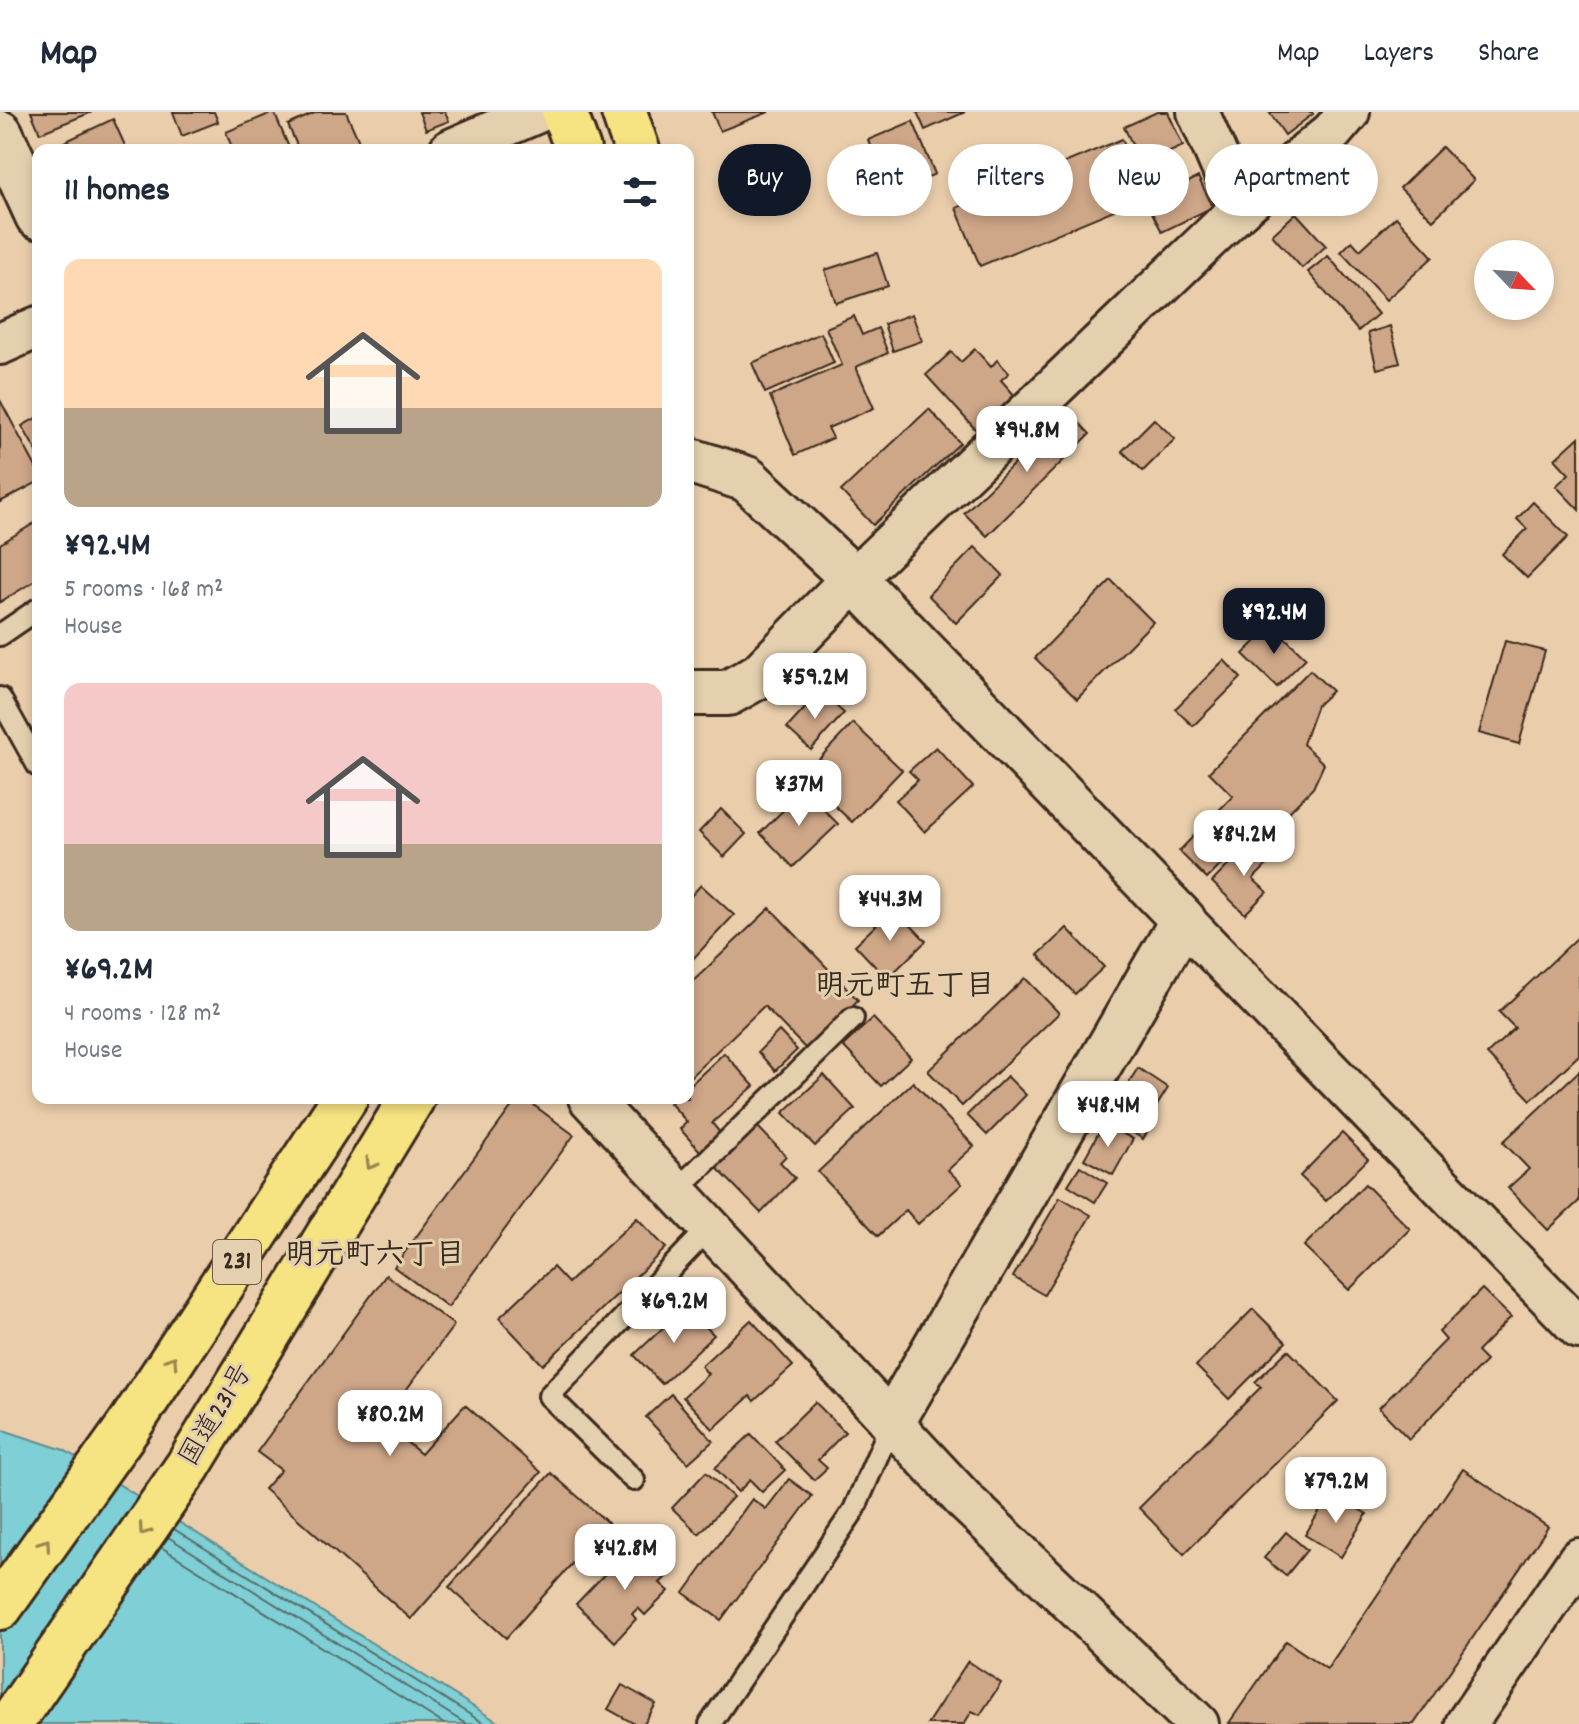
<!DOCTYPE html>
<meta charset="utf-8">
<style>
body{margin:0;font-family:Dekko,"Klee One",sans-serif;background:#f6f6f7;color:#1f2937;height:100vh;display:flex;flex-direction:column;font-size:30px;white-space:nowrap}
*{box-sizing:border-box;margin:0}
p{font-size:26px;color:#747a83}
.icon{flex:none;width:44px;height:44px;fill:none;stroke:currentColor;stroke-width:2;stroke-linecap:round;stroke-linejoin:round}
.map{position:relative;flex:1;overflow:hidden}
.side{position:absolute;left:32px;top:32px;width:662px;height:960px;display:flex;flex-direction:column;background:#fff;border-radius:16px;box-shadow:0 4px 12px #0003}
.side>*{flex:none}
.banner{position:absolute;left:718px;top:32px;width:740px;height:72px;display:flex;gap:16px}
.needle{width:52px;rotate:115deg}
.controls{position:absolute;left:1474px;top:128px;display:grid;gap:16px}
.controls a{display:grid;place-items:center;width:80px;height:80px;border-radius:50%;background:#fff;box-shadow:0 4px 12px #0003;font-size:40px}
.price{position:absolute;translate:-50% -68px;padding:0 18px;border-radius:16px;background:#fff;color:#222;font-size:26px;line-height:52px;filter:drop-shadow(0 2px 4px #0008)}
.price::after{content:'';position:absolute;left:50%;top:48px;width:24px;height:18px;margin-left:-12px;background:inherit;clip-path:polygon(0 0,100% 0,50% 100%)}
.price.active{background:#111827;color:#fff}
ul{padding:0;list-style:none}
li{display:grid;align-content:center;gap:16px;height:424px;padding:0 32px}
li span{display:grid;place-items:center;height:248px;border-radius:16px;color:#555}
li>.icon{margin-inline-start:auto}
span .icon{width:144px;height:144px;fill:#fffc;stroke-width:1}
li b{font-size:34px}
h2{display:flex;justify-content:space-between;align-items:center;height:96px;padding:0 32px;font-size:34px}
.pill{padding:0 28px;border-radius:36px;background:#fff;box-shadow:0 4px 12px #0003;font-size:28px;line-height:72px}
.pill.active{background:#111827;color:#fff}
header{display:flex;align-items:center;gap:48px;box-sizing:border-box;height:112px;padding:0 40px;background:#fff;border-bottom:2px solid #e0e1e3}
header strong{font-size:38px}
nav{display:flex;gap:44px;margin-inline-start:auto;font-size:28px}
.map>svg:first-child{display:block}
.water{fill:#7ed0d6;stroke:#638e8c;stroke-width:2}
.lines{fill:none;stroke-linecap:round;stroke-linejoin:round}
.shore{stroke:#566c68;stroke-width:2}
.building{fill:#cea688;stroke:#3b2a1e;stroke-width:2}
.lane-casing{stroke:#3b2a1e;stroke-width:26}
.street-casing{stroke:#3b2a1e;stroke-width:46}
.secondary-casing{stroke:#3b2a1e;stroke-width:50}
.highway-casing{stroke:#3b2a1e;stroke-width:50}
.lane{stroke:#e4d0ae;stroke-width:20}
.street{stroke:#e4d0ae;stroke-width:40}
.secondary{stroke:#e4d0ae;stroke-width:44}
.highway{stroke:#f6e381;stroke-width:44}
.oneway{stroke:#988650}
.labels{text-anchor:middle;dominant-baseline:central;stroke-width:6;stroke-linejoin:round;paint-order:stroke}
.shield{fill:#e4d0ae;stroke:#6e5c49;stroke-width:2}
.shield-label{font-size:26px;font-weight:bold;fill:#3b2a1e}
.street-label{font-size:28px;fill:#3b2a1e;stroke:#e4d0ae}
.neighbourhood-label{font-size:30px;font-weight:bold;fill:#3b2a1e;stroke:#e4d0ae}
</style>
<header>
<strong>Map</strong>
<nav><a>Map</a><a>Layers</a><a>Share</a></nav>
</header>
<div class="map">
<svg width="1579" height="1612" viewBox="0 0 1579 1612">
<rect width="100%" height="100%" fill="#eaceac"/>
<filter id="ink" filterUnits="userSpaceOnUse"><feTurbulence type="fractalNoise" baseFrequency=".0125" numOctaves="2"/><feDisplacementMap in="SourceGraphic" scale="16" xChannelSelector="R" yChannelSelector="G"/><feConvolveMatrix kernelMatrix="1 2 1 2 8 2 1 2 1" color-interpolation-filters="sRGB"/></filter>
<g filter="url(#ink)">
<polygon class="water" points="0,1317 64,1338 501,1612 22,1612 0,1598"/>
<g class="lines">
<g class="shore">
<polyline points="174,1417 485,1612"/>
<polyline points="168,1425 466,1612"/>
<polyline points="161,1435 444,1612"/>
</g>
</g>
<g class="building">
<polygon points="31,0 92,0 40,21"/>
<polygon points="173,0 214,0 218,10 182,24"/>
<polygon points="274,0 290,38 233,38 226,20"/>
<polygon points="317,0 346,0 361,34 352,38 299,38 288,13"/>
<polygon points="419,0 445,0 449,9 426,18"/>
<polygon points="712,0 769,0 720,19"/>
<polygon points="917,0 965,0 925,18"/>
<polygon points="1157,0 1168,0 1183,34 1142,53 1124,15"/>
<polygon points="1269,0 1312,0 1313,2 1285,23"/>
<polygon points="113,7 127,38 63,38 60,32"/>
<polygon points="913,9 935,62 906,75 900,61 885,68 868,28"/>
<polygon points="1122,27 1145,85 980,154 956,96"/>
<polygon points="1442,35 1474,68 1433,108 1400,76"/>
<polygon points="1198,65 1213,95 1162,120 1147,91"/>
<polygon points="1296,101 1326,134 1302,156 1272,123"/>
<polygon points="1396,105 1433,145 1386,188 1341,140 1352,129 1360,138"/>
<polygon points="877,141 888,174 836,191 825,158"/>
<polygon points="1328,144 1378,202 1358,219 1308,160"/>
<polygon points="912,202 922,229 893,239 884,212"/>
<polygon points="854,204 862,223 878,216 888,241 856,255 874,296 828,316 833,326 795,343 770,284 842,253 826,216"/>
<polygon points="1390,214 1400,251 1377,257 1368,221"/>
<polygon points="821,221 834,251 765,281 752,251"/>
<polygon points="975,237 991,255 997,248 1009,261 1001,268 1016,285 977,319 926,263 951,240 961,250"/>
<polygon points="0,288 38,359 38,370 0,390"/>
<polygon points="929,297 960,331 873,413 841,379"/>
<polygon points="1068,299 1090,322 987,424 964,401"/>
<polygon points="38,305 38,342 22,314"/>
<polygon points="1154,307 1175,327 1143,359 1122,339"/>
<polygon points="1579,325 1579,398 1556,374 1569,362 1555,347"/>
<polygon points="1533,390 1568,425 1527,466 1502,442 1527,417 1517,407"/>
<polygon points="38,409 38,467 0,490 0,432"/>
<polygon points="975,435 1003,463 956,511 928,483"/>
<polygon points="1111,468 1153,510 1077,587 1035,546"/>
<polygon points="1272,513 1306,546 1277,575 1243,542"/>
<polygon points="1505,529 1545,539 1519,632 1479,621"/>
<polygon points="1224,548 1241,566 1193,614 1175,597"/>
<polygon points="1310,558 1332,579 1317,593 1303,632 1324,652 1313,676 1282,707 1274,699 1207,767 1179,739 1233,684 1209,660"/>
<polygon points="820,580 844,601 811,638 787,616"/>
<polygon points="853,611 902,658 852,710 803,664"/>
<polygon points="936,635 973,675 925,720 896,688 918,668 909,659"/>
<polygon points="804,678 838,712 793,755 760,721"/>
<polygon points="721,697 746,722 724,745 699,720"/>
<polygon points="1251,730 1271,749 1253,767 1267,780 1245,802 1212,770"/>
<polygon points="701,773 734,803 690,850 688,787"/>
<polygon points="770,796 858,888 807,938 764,894 688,967 688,874"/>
<polygon points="894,796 926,829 887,867 855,833"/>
<polygon points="1067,816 1104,855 1075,882 1038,843"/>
<polygon points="1579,824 1579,943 1531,988 1487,942 1515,916 1499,900"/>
<polygon points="1025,866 1059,901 962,994 928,959"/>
<polygon points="873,906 911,946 881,974 843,934"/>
<polygon points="779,919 797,938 775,959 758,940"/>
<polygon points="724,941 754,974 712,1011 721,1022 701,1040 680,1017 687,1010 670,991 676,986 688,986 688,975"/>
<polygon points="1138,956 1168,976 1151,1003 1121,983"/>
<polygon points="1579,959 1579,1089 1548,1118 1508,1076 1529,1057 1503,1030"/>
<polygon points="824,963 855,997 815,1034 783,1001"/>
<polygon points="1007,964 1026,983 987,1023 967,1003"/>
<polygon points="913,970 974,1034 948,1058 962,1072 918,1112 906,1098 878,1124 818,1060"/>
<polygon points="518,986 524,986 574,1023 448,1195 394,1155"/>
<polygon points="1122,991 1153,1010 1143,1027 1112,1007"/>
<polygon points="1104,1011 1133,1027 1113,1063 1084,1047"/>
<polygon points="758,1015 786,1044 780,1050 795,1066 761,1101 717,1056"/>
<polygon points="1342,1021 1368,1047 1326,1089 1300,1064"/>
<polygon points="1080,1054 1107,1071 1095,1090 1068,1073"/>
<polygon points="1365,1072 1410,1117 1349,1178 1304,1134"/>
<polygon points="1060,1085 1091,1103 1044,1183 1013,1165"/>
<polygon points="637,1106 666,1136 543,1253 499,1206 553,1155 568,1171"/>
<polygon points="386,1163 454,1213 387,1304 402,1315 397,1322 421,1342 465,1293 541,1360 411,1507 264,1377 281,1358 257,1340"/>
<polygon points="1482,1177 1511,1205 1477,1240 1486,1249 1409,1327 1379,1296 1446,1228 1439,1220"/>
<polygon points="686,1194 714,1223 662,1272 634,1243"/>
<polygon points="1253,1197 1286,1230 1229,1287 1196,1254"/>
<polygon points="751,1208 793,1254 754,1289 750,1284 713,1317 683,1285 708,1262 701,1254"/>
<polygon points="1288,1238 1338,1289 1184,1442 1139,1396 1261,1275 1255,1270"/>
<polygon points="671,1282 713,1329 688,1351 646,1305"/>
<polygon points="815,1290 845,1320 818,1348 827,1356 814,1368 775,1329"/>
<polygon points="751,1322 785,1358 762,1380 750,1368 738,1380 715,1356"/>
<polygon points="1463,1357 1548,1415 1414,1612 1229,1611 1286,1529 1327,1557"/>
<polygon points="706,1360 733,1385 699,1422 672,1396"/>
<polygon points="551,1361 608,1411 506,1526 449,1475"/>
<polygon points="789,1367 812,1384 721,1508 684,1481 752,1387 766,1397"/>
<polygon points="1331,1381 1367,1402 1341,1445 1305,1423"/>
<polygon points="1286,1420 1307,1438 1286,1464 1264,1446"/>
<polygon points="636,1429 670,1461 660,1471 669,1479 645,1503 638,1496 632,1502 636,1507 615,1530 576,1492"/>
<polygon points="968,1549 1001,1571 980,1603 972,1599 964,1612 927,1612"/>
<polygon points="622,1573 656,1592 644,1612 635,1612 608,1597"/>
</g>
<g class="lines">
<g class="lane-casing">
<g id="lane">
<polyline points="0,523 38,497"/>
<polyline points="0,586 38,654"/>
<polyline points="676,1079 853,906"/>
<polyline points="634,1368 549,1284 710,1115"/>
<polyline points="710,1612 854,1398 892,1310"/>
</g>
</g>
<g class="street-casing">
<g id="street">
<polyline points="1198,0 1240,97"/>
<polyline points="450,38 538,0"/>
<polyline points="0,232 38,215"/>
<polyline points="854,467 1240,97 1332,20 1349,0"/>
<polyline points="1183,808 1579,1216"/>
<polyline points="589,986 966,1390 1198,1612"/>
<polyline points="1466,1612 1579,1447"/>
</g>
</g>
<g class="secondary-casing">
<g id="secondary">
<polyline points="0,21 38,104"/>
<polyline points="688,348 747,367 854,467 1183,808 892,1310"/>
<polyline points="688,581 728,581 760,563 854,467"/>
</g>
</g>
<g class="highway-casing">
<g id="highway">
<polyline points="564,0 578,38"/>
<polyline points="624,0 637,38"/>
<polyline points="0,1495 129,1314 345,986"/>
<polyline points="10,1612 188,1354 412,986"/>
</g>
</g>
<use href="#lane" class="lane"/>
<use href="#street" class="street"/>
<use href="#secondary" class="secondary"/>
<use href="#highway" class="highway"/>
</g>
<defs><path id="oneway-chevron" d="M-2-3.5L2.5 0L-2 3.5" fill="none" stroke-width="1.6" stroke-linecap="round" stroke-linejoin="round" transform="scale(2)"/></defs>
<g class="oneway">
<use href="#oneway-chevron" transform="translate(371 1052) rotate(121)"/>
<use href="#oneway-chevron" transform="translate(172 1249) rotate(-57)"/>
<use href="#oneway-chevron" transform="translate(144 1418) rotate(125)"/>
<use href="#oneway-chevron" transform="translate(45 1432) rotate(-55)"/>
</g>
</g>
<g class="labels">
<rect class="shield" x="213" y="1128" width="48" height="44" rx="6"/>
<g class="shield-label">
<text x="237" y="1150">231</text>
</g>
<g class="street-label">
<text transform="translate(218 1304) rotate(-59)">国道231号</text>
</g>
<g class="neighbourhood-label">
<text x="905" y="876">明元町五丁目</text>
<text x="375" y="1145">明元町六丁目</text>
</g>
</g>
</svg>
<div class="controls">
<a><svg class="needle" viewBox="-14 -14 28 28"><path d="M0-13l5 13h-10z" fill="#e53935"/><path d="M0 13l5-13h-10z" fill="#747a83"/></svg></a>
</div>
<b class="price" style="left:1027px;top:362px">¥94.8M</b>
<b class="price active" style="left:1274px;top:544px">¥92.4M</b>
<b class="price" style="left:815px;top:609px">¥59.2M</b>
<b class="price" style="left:799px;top:716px">¥37M</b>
<b class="price" style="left:1244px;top:766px">¥84.2M</b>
<b class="price" style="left:890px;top:831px">¥44.3M</b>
<b class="price" style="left:1108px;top:1037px">¥48.4M</b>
<b class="price" style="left:674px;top:1233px">¥69.2M</b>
<b class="price" style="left:390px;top:1346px">¥80.2M</b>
<b class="price" style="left:1336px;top:1413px">¥79.2M</b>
<b class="price" style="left:625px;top:1480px">¥42.8M</b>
<div class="banner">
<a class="pill active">Buy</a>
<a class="pill">Rent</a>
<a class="pill">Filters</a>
<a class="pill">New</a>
<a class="pill">Apartment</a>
</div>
<section class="side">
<h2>11 homes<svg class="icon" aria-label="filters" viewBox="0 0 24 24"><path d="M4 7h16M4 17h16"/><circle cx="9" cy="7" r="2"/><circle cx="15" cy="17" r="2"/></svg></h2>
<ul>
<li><span style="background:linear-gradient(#ffd9b3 60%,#b9a48a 0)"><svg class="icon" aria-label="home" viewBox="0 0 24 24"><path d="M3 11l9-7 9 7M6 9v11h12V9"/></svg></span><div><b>¥92.4M</b><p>5 rooms · 168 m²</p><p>House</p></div></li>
<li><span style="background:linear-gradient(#f6c9c9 65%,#b9a48a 0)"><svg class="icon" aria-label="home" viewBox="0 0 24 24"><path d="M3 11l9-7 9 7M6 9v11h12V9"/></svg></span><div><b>¥69.2M</b><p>4 rooms · 128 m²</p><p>House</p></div></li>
</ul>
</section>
</div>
